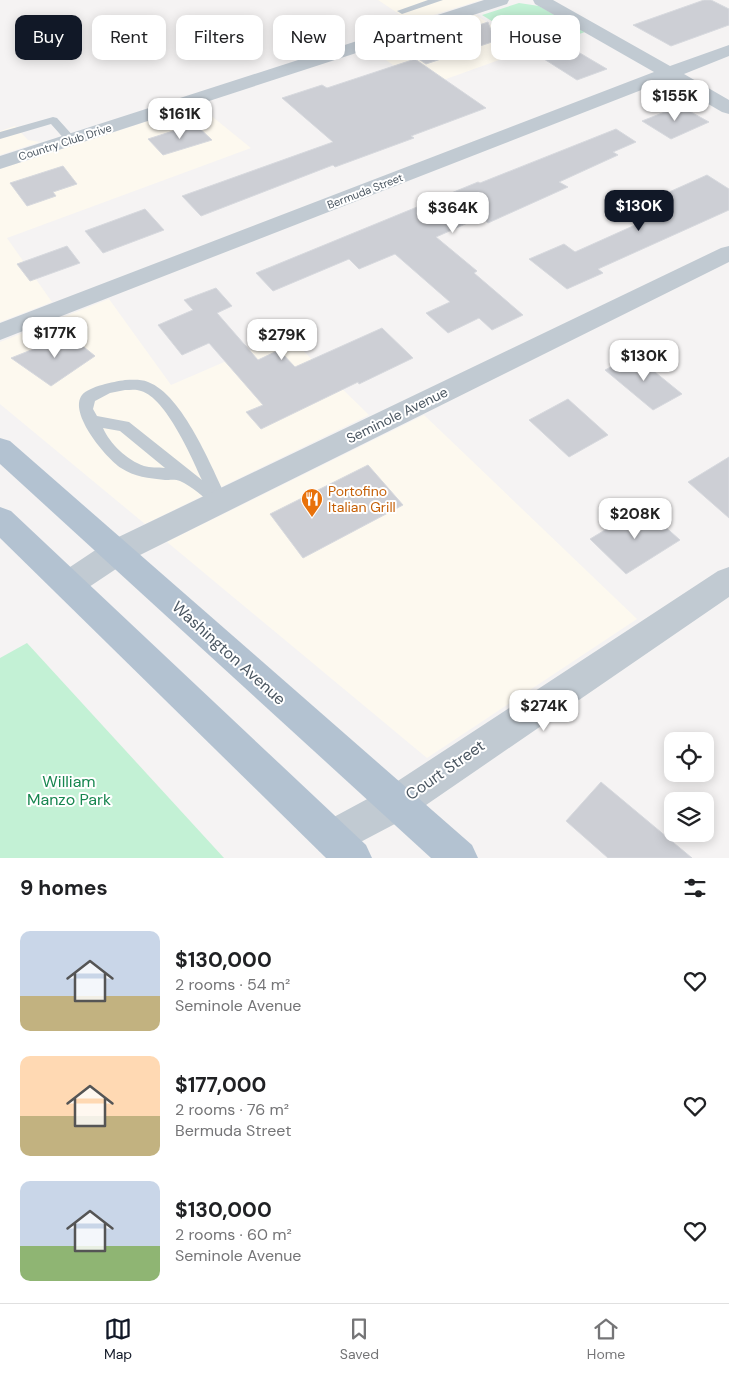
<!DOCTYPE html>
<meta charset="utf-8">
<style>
body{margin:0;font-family:"DM Sans",sans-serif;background:#f6f6f6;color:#202124;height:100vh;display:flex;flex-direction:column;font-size:19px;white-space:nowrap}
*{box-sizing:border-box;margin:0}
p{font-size:16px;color:#757577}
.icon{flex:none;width:28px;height:28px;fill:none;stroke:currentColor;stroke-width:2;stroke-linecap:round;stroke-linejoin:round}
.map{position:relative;height:858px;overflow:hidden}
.details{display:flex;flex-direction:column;background:#fff;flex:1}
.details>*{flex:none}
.top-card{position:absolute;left:15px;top:15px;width:700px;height:45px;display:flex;gap:10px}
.buttons{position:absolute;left:664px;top:732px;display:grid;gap:10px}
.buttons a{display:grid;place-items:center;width:50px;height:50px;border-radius:10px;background:#fff;box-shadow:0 2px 12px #0003;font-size:25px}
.price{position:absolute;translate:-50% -42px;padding:0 11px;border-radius:10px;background:#fff;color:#222;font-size:16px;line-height:32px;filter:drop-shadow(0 1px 2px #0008)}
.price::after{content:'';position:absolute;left:50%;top:30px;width:15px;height:11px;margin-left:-8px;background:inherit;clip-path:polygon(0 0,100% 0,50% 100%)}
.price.active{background:#111827;color:#fff}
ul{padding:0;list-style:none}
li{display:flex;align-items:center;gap:15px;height:125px;padding:0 20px}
li span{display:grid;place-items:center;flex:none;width:140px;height:100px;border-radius:10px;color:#555}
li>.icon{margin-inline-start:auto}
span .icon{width:60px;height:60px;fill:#fffc;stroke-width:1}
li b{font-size:21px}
h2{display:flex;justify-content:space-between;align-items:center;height:60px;padding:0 20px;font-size:21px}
.chip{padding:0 18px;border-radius:10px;background:#fff;box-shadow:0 2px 12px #0003;font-size:18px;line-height:45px}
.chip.active{background:#111827;color:#fff}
.menu{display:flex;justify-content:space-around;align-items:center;height:70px;border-top:1px solid #e0e0e0;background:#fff;font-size:14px;color:#757577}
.menu a{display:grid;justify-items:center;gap:2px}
.menu .active{color:#111827}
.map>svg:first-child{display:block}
.commercial{fill:#fdf9ef}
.green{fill:#c3f1d5}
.building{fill:#cdcfd5;stroke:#d7d9de}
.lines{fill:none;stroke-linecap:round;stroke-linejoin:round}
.service{fill:#c1cad2;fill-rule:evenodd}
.minor{fill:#c1cad2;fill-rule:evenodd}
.tertiary{fill:#c1cad2;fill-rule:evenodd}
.primary{fill:#b3c2d1;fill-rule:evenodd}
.labels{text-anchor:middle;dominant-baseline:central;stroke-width:4;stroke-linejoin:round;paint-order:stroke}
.far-street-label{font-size:11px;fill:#4a5661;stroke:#fff}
.street-label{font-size:14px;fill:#4a5661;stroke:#fff}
.food-label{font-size:14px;fill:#c56008;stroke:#fff;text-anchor:start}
.near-street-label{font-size:16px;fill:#4a5661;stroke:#fff}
.near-park-label{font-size:16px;fill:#17864f;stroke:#fff}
</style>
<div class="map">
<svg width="729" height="858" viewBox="0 0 729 858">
<rect width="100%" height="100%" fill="#f5f3f3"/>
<g class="commercial">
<polygon points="378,0 481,0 411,22"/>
<polygon points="474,14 529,49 424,87 369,48"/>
<polygon points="198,105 251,148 7,238 52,302 0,322 0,169"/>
<polygon points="15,126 28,140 40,142 0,155 0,131"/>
<polygon points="109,299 171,385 287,335 369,415 145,524 0,404 0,342"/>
<polygon points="424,415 637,619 427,758 167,542"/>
</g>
<g class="green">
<polygon points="519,3 539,6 585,32 537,49 482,15"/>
<polygon points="27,643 224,858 0,858 0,658"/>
</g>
<g class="building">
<polygon points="704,0 711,0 729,9 729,25 671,46 633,25"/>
<polygon points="488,22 495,41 426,64 405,50"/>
<polygon points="573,49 607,69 577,80 544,59"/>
<polygon points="415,59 486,108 411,136 414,138 335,167 333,165 201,216 182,196 333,142 282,98 322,85 327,88"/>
<polygon points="680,106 709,122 671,139 642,121"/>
<polygon points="195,124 212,140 163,155 148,139"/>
<polygon points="616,129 636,142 613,152 618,155 559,182 568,187 488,223 481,217 436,237 477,271 474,273 523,315 492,330 479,318 448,333 426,313 450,302 395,254 359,269 349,259 273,291 256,273 478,182 480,183"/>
<polygon points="63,166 77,184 53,192 56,196 27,206 10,183"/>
<polygon points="707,175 729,189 729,210 598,269 603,273 567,289 529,259 564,244 575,252 653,217 638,206"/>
<polygon points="145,209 164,230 103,253 85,231"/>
<polygon points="67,246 80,263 30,281 17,264"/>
<polygon points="216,288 232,306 217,313 258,360 279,350 295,367 382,328 413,358 359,384 358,382 261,429 246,412 263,405 209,343 182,355 158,325 193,310 184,300"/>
<polygon points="69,335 95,356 51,386 11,358"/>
<polygon points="634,355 682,394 653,410 605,370"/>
<polygon points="568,399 608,435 569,457 529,420"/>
<polygon points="729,457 729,518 688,482"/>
<polygon points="368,465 403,505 303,558 270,514"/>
<polygon points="643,507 680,540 626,574 590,539"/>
<polygon points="601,782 692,858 608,858 566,821"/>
</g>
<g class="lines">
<g class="service">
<polygon points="428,0 443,0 402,14 397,11"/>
<polygon points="53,117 57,118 75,138 77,140 75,142 67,142 51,124 0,139 0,132"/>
<path d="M125,380C132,380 141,379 148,382C183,395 212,468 228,501L226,505L220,507L214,505C204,498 192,486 180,481C176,479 169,480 165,480C148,478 135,477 121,468C106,458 68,413 82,395C90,386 113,382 125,380ZM125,390C130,390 136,389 141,391C166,398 192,458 202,480L129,422L97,416L93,409L95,401L110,393ZM103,428L120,431L165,468C158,467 150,468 144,466C127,460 110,444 103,428Z"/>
</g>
<g class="minor">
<polygon points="533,0 553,0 670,66 729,45 729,56 684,74 729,100 729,114 722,112 667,80 0,340 0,323 654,72 535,4"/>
<polygon points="729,246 729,262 128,561 80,593 69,597 58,593 53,584 58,575 106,543 721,248"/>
<polygon points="729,567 729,597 410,816 332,857 319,851 313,838 319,825 384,790 718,571"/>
</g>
<polygon class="tertiary" points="484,0 509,0 507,4 0,169 0,156"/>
<g class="primary">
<polygon points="0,438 10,441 472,845 478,858 431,858 0,464"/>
<polygon points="0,507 11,511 366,845 372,858 326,858 0,538"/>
</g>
</g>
<defs>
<g id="restaurant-pin" transform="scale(1.125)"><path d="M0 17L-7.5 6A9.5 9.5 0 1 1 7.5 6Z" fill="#e8710a" stroke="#fff"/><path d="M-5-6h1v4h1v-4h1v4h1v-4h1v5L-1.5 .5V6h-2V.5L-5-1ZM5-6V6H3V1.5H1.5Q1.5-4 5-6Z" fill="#fff"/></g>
</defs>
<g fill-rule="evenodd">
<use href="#restaurant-pin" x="312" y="499"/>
</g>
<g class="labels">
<g class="far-street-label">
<text transform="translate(65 142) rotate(-18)">Country Club Drive</text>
<text transform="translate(365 191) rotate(-21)">Bermuda Street</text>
</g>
<g class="street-label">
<text transform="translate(397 415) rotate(-26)">Seminole Avenue</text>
</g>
<g class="food-label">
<text x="328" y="491">Portofino<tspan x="328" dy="16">Italian Grill</tspan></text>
</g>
<g class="near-street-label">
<text transform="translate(229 653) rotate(42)">Washington Avenue</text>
<text transform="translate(445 770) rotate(-35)">Court Street</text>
</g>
<g class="near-park-label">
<text x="69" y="781">William<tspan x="69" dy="18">Manzo Park</tspan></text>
</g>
</g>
</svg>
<div class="buttons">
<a><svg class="icon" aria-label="locate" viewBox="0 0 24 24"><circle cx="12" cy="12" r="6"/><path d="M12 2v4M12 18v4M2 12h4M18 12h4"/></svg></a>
<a><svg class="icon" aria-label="layers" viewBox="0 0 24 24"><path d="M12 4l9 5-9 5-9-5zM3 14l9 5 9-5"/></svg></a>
</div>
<b class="price" style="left:675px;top:122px">$155K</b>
<b class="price" style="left:180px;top:140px">$161K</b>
<b class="price active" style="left:639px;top:232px">$130K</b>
<b class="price" style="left:453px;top:234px">$364K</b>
<b class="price" style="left:55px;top:359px">$177K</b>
<b class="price" style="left:282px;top:361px">$279K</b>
<b class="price" style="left:644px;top:382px">$130K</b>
<b class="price" style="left:635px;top:540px">$208K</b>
<b class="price" style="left:544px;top:732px">$274K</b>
<div class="top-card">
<a class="chip active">Buy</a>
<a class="chip">Rent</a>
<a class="chip">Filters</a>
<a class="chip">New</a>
<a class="chip">Apartment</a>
<a class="chip">House</a>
</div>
</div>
<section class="details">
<h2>9 homes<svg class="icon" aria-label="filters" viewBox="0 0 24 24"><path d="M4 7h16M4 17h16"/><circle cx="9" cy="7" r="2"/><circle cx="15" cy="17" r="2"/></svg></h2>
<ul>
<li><span style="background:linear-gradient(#c9d6e8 65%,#c2b280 0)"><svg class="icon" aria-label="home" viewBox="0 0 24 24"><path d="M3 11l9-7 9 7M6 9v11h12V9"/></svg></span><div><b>$130,000</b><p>2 rooms · 54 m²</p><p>Seminole Avenue</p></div><svg class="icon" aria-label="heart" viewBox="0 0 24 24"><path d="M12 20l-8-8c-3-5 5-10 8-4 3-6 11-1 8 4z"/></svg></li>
<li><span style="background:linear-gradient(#ffd9b3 60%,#c2b280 0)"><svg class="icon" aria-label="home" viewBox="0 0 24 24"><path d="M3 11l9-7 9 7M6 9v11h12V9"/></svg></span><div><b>$177,000</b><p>2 rooms · 76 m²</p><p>Bermuda Street</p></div><svg class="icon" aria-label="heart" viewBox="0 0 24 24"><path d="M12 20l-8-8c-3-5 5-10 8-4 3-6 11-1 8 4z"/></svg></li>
<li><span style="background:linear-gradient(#c9d6e8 65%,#8fb573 0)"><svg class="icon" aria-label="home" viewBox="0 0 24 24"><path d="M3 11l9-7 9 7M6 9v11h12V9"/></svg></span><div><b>$130,000</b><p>2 rooms · 60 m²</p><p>Seminole Avenue</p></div><svg class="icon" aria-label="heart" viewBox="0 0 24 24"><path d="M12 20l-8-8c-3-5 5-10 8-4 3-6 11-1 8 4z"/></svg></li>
</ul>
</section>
<nav class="menu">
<a class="active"><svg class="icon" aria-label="map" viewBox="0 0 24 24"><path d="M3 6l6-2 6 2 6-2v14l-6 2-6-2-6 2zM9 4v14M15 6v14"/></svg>Map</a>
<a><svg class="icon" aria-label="saved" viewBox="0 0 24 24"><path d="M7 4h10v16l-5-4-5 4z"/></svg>Saved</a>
<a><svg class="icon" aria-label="home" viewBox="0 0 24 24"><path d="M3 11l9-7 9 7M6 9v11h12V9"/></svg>Home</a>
</nav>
